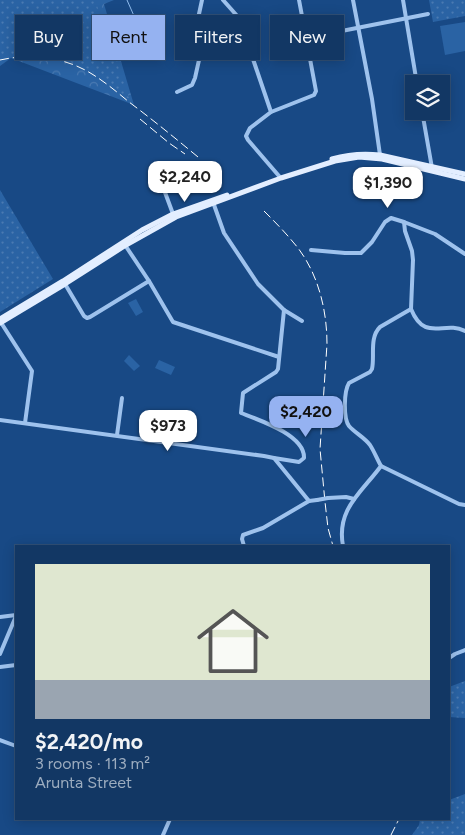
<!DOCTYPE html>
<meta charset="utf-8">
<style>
body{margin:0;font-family:Figtree,sans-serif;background:#1f426d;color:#f1f3f6;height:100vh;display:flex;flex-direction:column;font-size:19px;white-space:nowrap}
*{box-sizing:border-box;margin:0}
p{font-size:16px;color:#9cacbf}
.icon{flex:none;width:28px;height:28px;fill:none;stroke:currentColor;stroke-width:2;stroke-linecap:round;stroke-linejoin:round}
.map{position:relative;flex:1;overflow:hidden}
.details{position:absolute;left:15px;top:545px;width:435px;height:275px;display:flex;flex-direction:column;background:#123764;border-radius:0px;box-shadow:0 2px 12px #0003,0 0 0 1px #315178}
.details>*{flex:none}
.guide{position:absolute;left:15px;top:15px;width:435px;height:45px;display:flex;gap:10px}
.fabs{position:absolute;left:405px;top:75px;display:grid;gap:10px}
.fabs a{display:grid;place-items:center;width:45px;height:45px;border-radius:0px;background:#123764;box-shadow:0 2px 12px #0003,0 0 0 1px #315178;font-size:25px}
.price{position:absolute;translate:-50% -42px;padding:0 11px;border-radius:10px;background:#fff;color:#222;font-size:16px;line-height:32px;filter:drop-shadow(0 1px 2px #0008)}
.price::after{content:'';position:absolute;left:50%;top:30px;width:15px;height:11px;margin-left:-8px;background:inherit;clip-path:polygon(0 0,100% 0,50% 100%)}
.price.current{background:#95b2f1;color:#111}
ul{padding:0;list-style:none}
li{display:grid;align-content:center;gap:10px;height:265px;padding:0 20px}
li span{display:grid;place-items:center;height:155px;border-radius:0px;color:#555}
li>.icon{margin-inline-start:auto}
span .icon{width:90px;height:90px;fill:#fffc;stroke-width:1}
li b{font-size:21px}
.tag{padding:0 18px;border-radius:0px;background:#123764;box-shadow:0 2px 12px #0003,0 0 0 1px #315178;font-size:18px;line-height:45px}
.tag.current{background:#95b2f1;color:#111}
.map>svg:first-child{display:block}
.forest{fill:url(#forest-crowns)}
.park{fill:url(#park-dots)}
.pitch{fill:#2a63a4}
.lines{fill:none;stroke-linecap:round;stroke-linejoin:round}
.stream{stroke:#90bdef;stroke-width:1}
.minor{stroke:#9ec2ed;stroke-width:4}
.major{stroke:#e3eeff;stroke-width:5}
.rail{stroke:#fff;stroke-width:1;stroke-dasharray:9 4;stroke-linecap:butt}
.minor-bridge{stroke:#9ec2ed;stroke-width:4}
</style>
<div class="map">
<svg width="465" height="835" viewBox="0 0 465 835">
<defs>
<pattern id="forest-crowns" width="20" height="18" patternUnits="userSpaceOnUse" patternTransform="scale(1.25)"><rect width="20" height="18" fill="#2a63a4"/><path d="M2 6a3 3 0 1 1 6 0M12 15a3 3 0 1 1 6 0" fill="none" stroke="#4a7ab2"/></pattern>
<pattern id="park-dots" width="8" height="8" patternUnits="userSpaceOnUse" patternTransform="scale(1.25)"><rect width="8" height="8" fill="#2a63a4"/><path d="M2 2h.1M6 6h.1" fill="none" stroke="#4a7ab2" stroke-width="1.8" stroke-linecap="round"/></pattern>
</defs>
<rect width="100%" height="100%" fill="#184985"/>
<polygon class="forest" points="0,0 114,0 104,4 134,105 11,58 0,66"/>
<g class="park">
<path d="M0,0H95L130,100C118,91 106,81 93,72C66,54 31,49 0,58Z"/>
<polygon points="429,0 465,0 465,16 433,22"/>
<polygon points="0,190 53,279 0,312"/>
<polygon points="465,681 465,718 449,717 449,687"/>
<polygon points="465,794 465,835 412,835 419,825 420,819 449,819 449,800"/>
</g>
<g class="pitch">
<polygon points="465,22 465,51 445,55 440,26"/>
<polygon points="136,299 143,312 136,316 128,303"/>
<polygon points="129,355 140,366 134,371 124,361"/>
<polygon points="159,360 175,367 171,375 155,368"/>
</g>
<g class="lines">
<polyline class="stream" points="127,0 146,43"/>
<g class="minor">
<polyline points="223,0 239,18 271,112 250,128 246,136 248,140 279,176"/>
<polyline points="353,0 372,99 380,155"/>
<polyline points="403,0 417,84"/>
<polyline points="306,38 428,14"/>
<polyline points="177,92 192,85 195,78 201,51 201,42 198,25 199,14 202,0"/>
<polyline points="422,111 432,168"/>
<polyline points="271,112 314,95 316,91 299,0"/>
<polyline points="158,186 163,187 173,214"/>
<polyline points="213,202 224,233 258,284 284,310 302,321"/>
<polyline points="125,245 149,281 173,322 279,357"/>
<polyline points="311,250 345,253 361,253 372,242 385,222 391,218 404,222 435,234 465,254"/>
<polyline points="65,284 84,316 87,318 90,317 149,281"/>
<path d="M411,309C425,343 444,320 465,331"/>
<polyline points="0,321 32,371 25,423"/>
<polyline points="0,420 264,456 274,458 309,501 317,500"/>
<polyline points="117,435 122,398"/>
<path d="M274,458L299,462L304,458C305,435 259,420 241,413L243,393L276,372L278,369L284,310"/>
<polyline points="381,466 459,504 465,505"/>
<polyline points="328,498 346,497 354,499"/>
<polyline points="244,546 242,539 243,535 263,528 309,501"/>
<path d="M343,546C336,509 362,492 381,466C377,459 374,451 370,445C364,437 355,433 349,426C343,418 344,391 349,383L370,372L372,369C375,356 369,338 380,327L411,309L413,260L412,251L405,231L404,222"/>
<polyline points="0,617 16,615"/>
<polyline points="0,654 16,616"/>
<polyline points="449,658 455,654 465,650"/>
<polyline points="0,667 16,665"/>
<polyline points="0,740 16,746"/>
<polyline points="163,835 170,819"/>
</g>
<g class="major">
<path d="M332,159C349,154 363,153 380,155L465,174"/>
<polyline points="0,319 63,281 142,230 173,214 227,195"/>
<polyline points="0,323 65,284 126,245 176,217 281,178 335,161 359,157 382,159 465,179"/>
</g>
<g class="rail">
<path d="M0,60C31,53 65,57 92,74C105,82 117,92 129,102C153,120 175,138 198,157"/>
<polyline points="140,119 169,143 185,154"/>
<path d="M264,211C274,221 284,231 293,242C317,269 327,308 327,344L320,449L325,502L328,528L333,546"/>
<polyline points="391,835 399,819"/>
</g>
<polyline class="minor-bridge" points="317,500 328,498"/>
</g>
</svg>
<div class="fabs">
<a><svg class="icon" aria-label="layers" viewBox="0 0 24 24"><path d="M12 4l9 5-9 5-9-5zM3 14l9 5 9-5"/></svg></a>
</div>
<b class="price" style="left:185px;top:203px">$2,240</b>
<b class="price" style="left:388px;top:209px">$1,390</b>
<b class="price current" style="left:306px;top:438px">$2,420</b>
<b class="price" style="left:168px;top:452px">$973</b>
<div class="guide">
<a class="tag">Buy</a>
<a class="tag current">Rent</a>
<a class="tag">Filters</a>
<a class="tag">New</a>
</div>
<section class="details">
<ul>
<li><span style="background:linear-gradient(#dfe7d0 75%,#9aa5b1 0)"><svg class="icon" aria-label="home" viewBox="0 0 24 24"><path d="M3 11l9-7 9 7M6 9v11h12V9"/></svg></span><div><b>$2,420/mo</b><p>3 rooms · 113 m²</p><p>Arunta Street</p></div></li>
</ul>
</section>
</div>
